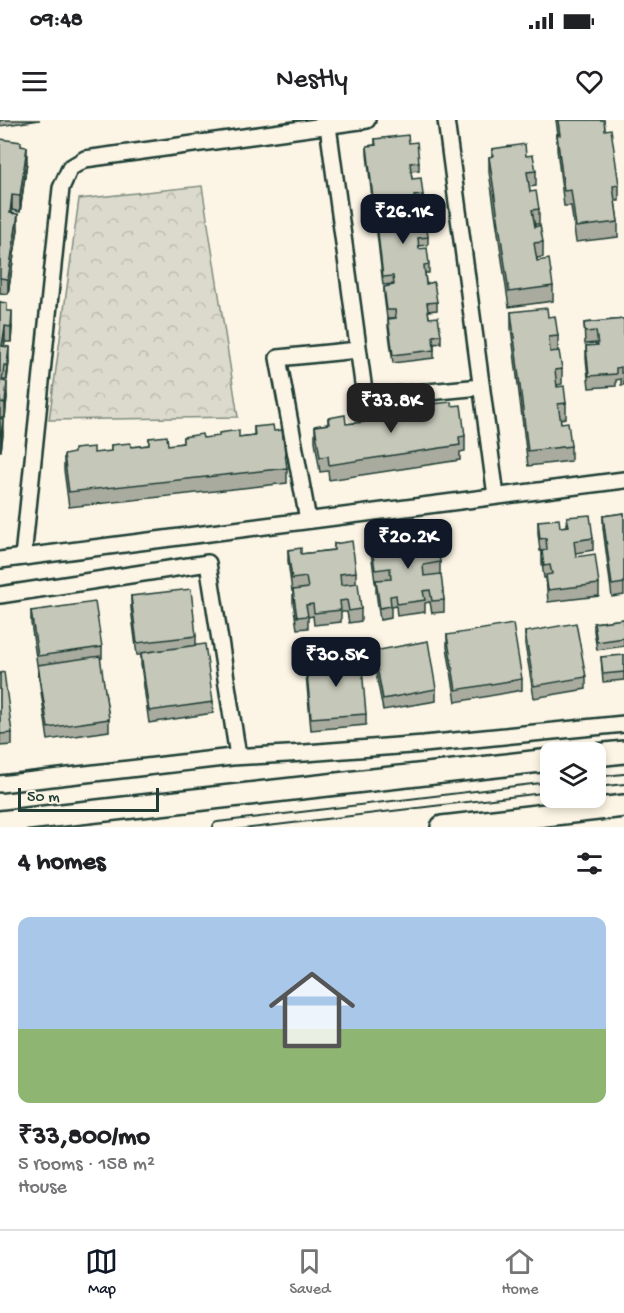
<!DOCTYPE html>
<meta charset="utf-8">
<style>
body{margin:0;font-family:"Gochi Hand",sans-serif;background:#f6f6f6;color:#202124;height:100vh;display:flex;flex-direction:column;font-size:22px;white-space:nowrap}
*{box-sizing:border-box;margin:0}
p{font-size:20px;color:#757577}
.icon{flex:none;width:33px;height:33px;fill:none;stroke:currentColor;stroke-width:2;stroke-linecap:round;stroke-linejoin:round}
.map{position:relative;height:707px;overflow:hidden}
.side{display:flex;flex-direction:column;background:#fff;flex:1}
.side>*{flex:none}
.tools{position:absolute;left:540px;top:622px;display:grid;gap:12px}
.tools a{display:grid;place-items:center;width:66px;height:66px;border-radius:12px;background:#fff;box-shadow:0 3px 9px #0003;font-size:30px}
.scale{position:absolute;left:18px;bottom:15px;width:141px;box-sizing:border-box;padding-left:6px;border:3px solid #1f3d34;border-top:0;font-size:16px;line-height:21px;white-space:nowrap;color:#1f3d34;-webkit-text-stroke:4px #fcf5e5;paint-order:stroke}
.price{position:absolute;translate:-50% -51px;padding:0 14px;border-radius:12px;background:#111827;color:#fff;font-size:20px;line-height:39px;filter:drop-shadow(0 2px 3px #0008)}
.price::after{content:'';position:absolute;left:50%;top:36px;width:18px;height:14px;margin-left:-9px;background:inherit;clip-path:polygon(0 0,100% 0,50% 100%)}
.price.on{background:#222;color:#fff}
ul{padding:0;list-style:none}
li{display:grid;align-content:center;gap:12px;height:318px;padding:0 18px}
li+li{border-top:2px solid #e0e0e0}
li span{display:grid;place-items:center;height:186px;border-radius:12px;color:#555}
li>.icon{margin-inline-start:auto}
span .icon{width:108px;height:108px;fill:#fffc;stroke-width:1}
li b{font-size:26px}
h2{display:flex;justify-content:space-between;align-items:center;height:72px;padding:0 18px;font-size:26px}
.status{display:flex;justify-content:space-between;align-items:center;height:42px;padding:0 30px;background:#fff;direction:ltr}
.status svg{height:16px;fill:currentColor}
header{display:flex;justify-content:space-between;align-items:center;height:78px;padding:0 18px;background:#fff;font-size:27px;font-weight:600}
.tab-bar{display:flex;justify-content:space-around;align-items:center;height:84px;border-top:2px solid #e0e0e0;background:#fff;font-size:16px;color:#757577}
.tab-bar a{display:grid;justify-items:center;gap:3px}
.tab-bar .on{color:#111827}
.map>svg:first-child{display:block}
.forest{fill:url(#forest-crowns);stroke:#7e8c80;stroke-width:1.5}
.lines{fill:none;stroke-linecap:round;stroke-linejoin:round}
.service-casing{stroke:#1f3d34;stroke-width:12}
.minor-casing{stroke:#1f3d34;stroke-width:20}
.secondary-casing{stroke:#1f3d34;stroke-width:26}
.service{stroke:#fcf5e5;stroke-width:8}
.minor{stroke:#fcf5e5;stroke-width:15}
.secondary{stroke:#fcf5e5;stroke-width:21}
.wall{fill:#a9ab9f;stroke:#1f3d34;stroke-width:1.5}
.shaded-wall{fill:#8a8b82;stroke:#1f3d34;stroke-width:1.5}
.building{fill:#c5c7b9;stroke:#1f3d34;stroke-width:1.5}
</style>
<div class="status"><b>09:48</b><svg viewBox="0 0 49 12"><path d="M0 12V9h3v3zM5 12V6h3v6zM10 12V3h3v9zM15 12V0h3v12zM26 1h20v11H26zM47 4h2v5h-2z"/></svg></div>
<header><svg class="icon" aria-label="menu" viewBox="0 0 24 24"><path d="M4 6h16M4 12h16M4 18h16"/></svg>Nestly<svg class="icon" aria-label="heart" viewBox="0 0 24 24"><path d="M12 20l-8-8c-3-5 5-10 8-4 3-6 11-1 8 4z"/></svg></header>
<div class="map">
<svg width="624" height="707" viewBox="0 0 624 707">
<defs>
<pattern id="forest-crowns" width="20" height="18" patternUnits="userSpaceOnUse" patternTransform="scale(1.5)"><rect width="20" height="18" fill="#dcdacc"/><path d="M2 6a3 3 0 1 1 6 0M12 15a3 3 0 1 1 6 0" fill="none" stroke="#bcbcb0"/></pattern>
</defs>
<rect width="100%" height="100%" fill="#fcf5e5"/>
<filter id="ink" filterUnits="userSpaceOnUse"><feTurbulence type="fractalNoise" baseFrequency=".0167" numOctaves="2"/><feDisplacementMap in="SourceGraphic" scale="12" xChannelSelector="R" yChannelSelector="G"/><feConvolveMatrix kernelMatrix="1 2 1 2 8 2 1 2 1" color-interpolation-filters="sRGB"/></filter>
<g filter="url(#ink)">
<polygon class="forest" points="202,66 238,297 49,300 79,79"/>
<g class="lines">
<g class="service-casing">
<g id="service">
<polyline points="596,662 624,659"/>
<polyline points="218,707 550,667"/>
</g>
</g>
<g class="minor-casing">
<g id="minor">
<polyline points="446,0 496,376"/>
<polyline points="328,6 365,278 481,267"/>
<polyline points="308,400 278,238 358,230"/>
<polyline points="23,437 61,68 70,48 85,39 367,0"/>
<polyline points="0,440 624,360"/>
<polyline points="0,475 208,443 238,636"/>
<polyline points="0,664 232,637 305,633 424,624 624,604"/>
</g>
</g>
<g class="secondary-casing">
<g id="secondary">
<polyline points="596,635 624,632"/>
<polyline points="0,702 550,640"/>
<polyline points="442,707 624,686"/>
</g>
</g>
<use href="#service" class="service"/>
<use href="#minor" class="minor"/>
<use href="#secondary" class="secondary"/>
</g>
<g class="wall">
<polygon points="0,0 40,0 0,6"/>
<polygon points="556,0 604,0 605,10 619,65 619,81 615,81 618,102 618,117 576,122 571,86 564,86 557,29 557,14 558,14"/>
<polygon points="0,19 21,26 27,42 20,92 12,90 12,93 18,109 8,174 0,173"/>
<polygon points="375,19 409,23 419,42 419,50 411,51 412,59 423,75 423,83 415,84 417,95 428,117 428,125 419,126 419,129 429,144 429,153 425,153 426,164 437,182 437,190 428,191 429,198 441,215 441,223 434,224 434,238 393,243 388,207 388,199 395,198 387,198 384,175 384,167 393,165 393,164 383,165 376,104 376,96 382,95 382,94 374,95 367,34 367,26 375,25"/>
<polygon points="492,29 526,36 536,51 536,66 529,67 530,72 539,89 539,104 534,104 543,122 543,137 537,138 537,141 553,166 553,181 509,187 489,52 489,37 492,37"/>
<polygon points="0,182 7,191 12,207 11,222 5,222 4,226 9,242 7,260 4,260 4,262 7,277 5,298 0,297"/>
<polygon points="511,192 548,197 558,216 558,231 562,249 562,264 557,265 557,267 566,283 566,298 560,299 561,303 571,326 571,341 528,346 511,208"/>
<polygon points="624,199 624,265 621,265 621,259 616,260 616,266 589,268 586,238 586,226 596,226 596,223 585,224 584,203"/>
<polygon points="432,284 452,286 465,316 465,331 460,332 460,340 329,360 328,351 320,352 315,321 315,306 328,304 328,298 346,304 363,302 363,293 382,295 397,293 397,289 417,293 432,291"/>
<polygon points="0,298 3,314 1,331 0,331"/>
<polygon points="254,307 274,311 287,348 287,363 69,387 64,350 64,335 111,332 111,325 131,327 149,325 149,318 168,325 183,323 183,317 203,318 239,317 254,315"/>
<polygon points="624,393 624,475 612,477 603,408 603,396"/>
<polygon points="567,397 593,418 593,430 575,433 576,437 599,464 599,476 548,482 546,458 544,458 542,443 542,431 546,431 540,431 538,413 538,401 560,407 567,406"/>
<polygon points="417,414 440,442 440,454 444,480 444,492 432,493 430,482 425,483 425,492 397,496 396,486 391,487 391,498 380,500 376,472 376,461 375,462 371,432 371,420 385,424 417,420"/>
<polygon points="334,424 356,452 356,463 361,489 361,501 349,503 347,492 341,492 341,502 314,505 313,496 308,497 308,508 297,509 293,482 293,471 292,471 288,441 288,430 301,434 334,430"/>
<polygon points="131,476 196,516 196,525 213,582 213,593 149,603 141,545 141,535 137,535 131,488"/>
<polygon points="31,491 102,527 102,538 100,539 109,599 109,611 48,620 31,503"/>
<polygon points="624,499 624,526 597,530 594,511 594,503"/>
<polygon points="525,512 586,557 586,569 534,578 525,524"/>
<polygon points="447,515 522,559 522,570 456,582 447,527"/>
<polygon points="374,531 436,569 436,581 383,590 374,543"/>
<polygon points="624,535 624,560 603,562 601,537"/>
<polygon points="306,542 366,594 366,605 311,610 306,554"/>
<polygon points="0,553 12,613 12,625 0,626"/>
</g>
<g class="shaded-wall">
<polygon points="27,27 27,42 20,92 20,76"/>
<polygon points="12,75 12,90 10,108 10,93"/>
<polygon points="18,94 18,109 8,174 8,159"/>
<polygon points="12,191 12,207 11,222 11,207"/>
<polygon points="5,206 5,222 2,241 2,226"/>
<polygon points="9,227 9,242 7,260 7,245"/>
<polygon points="7,262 7,277 5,298 5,283"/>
<polygon points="3,299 3,314 1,331 1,316"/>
</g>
<g class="building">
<polygon points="558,0 604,0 605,10 611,9 619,65 613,66 618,102 576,107 571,70 564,71 557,14 560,15"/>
<polygon points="408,15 409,23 417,22 419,42 410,43 412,59 421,58 423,75 414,76 417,95 425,94 428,117 418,118 419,129 427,128 429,144 424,145 426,164 434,162 437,182 427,183 429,198 438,197 441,215 433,216 434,230 393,235 388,199 396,198 395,190 387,190 384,167 394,165 393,156 383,157 376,96 383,95 382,86 374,87 367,26 376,25 375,19"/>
<polygon points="0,19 21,22 21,26 27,27 20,76 12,75 10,93 18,94 8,159 0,158"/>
<polygon points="525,24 526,36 533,35 536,51 527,52 530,72 536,71 539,89 532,90 535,107 540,105 543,122 534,123 537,141 549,139 553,166 509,172 489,37 493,36 492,29"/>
<polygon points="0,182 7,183 7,191 12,191 11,207 5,206 2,226 9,227 7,245 4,245 2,261 7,262 5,283 0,282"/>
<polygon points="547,188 548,197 555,196 558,216 549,217 550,232 559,231 562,249 555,250 557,267 564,266 566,283 558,284 561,303 568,302 571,326 528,331 511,192"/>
<polygon points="624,199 624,253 621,253 621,247 616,248 616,254 589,256 586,226 598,225 596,211 585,212 584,203"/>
<polygon points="451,282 452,286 461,285 465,316 459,317 460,325 329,345 328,336 320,337 315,306 329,304 328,298 345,295 346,304 364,302 363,293 381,291 382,295 398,293 397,289 416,286 417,293 433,291 432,284"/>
<polygon points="0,298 3,299 1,316 0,315"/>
<polygon points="273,305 274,311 282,310 287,348 69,372 64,335 74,333 74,329 94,327 94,333 111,331 111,325 130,323 131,327 149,325 149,318 167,316 168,325 183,323 183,317 202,314 203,318 219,316 219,313 239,310 239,317 255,315 254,307"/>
<polygon points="624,393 624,463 612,465 603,396"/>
<polygon points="590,395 593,418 574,421 576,437 595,434 599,464 548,470 546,455 552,454 550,445 544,446 542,431 547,430 546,418 540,419 538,401 559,399 560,407 569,406 567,397"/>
<polygon points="436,412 440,442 423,445 424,456 441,454 444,480 432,481 430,470 423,471 425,480 397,484 396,475 390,476 391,486 380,488 376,460 391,459 390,448 375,450 371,420 384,418 385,424 418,420 417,414"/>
<polygon points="352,421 356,452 340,454 341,465 358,463 361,489 349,491 347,480 340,481 341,490 314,493 313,484 306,485 308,496 297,497 293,470 308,468 306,457 292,459 288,430 301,428 301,434 334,430 334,424"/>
<polygon points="191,469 196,516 137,523 131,476"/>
<polygon points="95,482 102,527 38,536 31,491"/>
<polygon points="624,499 624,518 597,522 594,503"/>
<polygon points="576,503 586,557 534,566 525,512"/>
<polygon points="513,504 522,559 456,570 447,515"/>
<polygon points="428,521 436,569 383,579 374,531"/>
<polygon points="205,524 213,582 149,591 141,533"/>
<polygon points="624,535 624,552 603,554 601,537"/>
<polygon points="100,536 109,599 48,608 38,545"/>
<polygon points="361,537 366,594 311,598 306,542"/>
<polygon points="4,552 12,613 0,614 0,553"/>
</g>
</g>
</svg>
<div class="tools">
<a><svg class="icon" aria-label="layers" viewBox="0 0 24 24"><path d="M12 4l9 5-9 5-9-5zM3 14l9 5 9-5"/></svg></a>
</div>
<div class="scale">50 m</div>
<b class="price" style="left:403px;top:125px">₹26.1K</b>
<b class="price on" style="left:391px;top:314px">₹33.8K</b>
<b class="price" style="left:408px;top:450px">₹20.2K</b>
<b class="price" style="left:336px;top:568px">₹30.5K</b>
</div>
<section class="side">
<h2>4 homes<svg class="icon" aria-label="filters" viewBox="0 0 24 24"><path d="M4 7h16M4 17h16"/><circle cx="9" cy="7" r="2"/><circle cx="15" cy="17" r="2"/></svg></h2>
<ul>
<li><span style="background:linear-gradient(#a9c7e8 60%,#8fb573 0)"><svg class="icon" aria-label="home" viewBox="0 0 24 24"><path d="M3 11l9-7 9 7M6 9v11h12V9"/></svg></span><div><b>₹33,800/mo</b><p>5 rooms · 158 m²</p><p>House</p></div></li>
</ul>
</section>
<nav class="tab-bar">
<a class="on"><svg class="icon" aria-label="map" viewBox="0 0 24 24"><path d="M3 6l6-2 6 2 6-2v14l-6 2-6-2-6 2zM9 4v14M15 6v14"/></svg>Map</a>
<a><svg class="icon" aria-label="saved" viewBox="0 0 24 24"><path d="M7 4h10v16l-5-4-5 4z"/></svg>Saved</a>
<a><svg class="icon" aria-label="home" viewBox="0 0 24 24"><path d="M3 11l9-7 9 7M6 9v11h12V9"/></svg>Home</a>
</nav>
